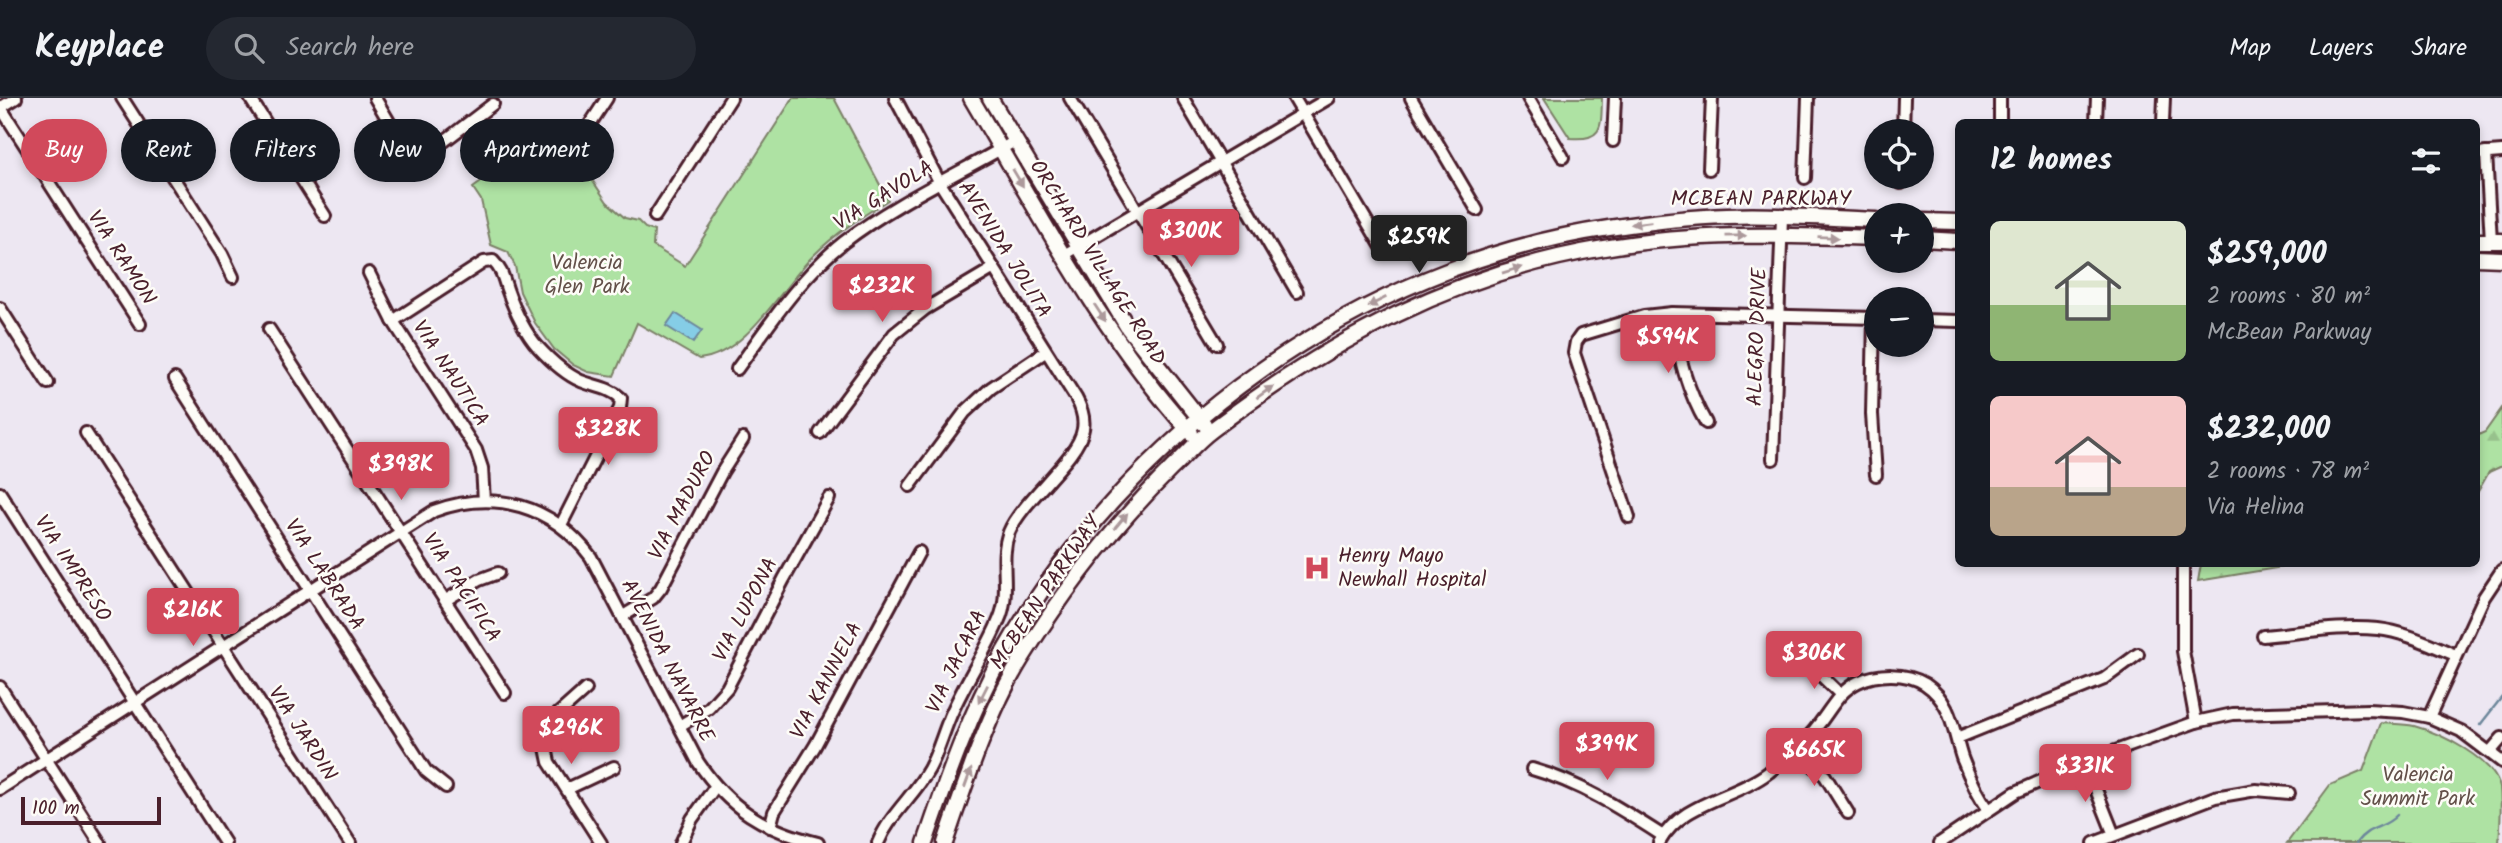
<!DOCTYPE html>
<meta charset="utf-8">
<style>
body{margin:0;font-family:Kalam,sans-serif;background:#242831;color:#f1f3f6;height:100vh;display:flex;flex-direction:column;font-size:26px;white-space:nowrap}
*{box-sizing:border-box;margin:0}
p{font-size:23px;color:#9ea1a6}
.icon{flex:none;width:38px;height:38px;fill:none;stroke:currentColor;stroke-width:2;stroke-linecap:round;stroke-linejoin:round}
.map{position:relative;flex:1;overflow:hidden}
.drawer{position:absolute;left:1955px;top:21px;width:525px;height:448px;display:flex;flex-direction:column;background:#171b24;border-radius:10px;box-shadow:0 4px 10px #0003}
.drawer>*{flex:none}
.hud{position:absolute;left:21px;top:21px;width:665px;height:63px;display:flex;gap:14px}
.buttons{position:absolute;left:1864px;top:21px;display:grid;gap:14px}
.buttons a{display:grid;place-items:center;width:70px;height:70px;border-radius:50%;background:#171b24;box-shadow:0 4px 10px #0003;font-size:35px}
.scale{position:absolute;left:21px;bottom:18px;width:140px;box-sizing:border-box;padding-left:7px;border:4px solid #4a1f2b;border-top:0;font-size:19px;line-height:24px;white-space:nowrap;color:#4a1f2b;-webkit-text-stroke:5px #fdfcf7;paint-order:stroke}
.price{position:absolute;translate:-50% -60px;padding:0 16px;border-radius:7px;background:#d1495b;color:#fff;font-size:23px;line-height:46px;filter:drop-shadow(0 2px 4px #0008)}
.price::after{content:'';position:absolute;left:50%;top:42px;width:21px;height:16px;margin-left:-10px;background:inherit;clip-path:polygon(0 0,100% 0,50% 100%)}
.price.on{background:#222;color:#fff}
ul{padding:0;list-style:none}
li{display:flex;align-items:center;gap:21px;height:175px;padding:0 35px}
li span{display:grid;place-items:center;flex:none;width:196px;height:140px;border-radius:10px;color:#555}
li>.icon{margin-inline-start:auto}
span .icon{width:84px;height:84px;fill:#fffc;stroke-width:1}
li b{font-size:30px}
h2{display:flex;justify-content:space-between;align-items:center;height:84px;padding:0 35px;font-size:30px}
.pill{padding:0 24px;border-radius:32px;background:#171b24;box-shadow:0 4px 10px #0003;font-size:24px;line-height:63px}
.pill.on{background:#d1495b;color:#fff}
header{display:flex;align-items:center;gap:42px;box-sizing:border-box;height:98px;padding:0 35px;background:#171b24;border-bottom:2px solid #363941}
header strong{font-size:33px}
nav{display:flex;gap:38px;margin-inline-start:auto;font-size:24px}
.search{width:490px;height:63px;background:#242831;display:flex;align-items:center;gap:18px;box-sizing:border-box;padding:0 24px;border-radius:38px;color:#9ea1a6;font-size:26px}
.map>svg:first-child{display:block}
.green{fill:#aee2a3;stroke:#7c8067;stroke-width:2}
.forest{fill:url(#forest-firs);stroke:#7c8067;stroke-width:2}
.water{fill:#85cde6;stroke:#6d879b;stroke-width:2}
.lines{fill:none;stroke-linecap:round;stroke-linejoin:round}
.stream{stroke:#6d879b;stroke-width:2.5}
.street-casing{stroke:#4a1f2b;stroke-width:16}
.secondary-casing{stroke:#4a1f2b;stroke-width:19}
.street{stroke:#fdfcf7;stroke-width:10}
.secondary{stroke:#fdfcf7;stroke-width:14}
.oneway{fill:#ac999b}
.labels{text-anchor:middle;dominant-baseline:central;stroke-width:5;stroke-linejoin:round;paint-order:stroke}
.street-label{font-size:21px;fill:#4a1f2b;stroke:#fdfcf7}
.park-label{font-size:21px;fill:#635049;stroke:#fdfcf7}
.poi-label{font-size:21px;fill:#4a1f2b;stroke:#fdfcf7;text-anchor:start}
</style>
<header>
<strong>Keyplace</strong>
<div class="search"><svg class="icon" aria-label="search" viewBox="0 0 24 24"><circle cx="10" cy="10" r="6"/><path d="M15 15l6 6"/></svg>Search here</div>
<nav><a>Map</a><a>Layers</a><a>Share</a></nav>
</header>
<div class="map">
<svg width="2502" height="745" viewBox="0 0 2502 745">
<defs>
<pattern id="forest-firs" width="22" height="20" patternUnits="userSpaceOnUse" patternTransform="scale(1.75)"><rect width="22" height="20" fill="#aee2a3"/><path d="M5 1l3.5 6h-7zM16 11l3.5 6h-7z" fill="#97c18c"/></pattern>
</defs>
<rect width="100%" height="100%" fill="#ede7f2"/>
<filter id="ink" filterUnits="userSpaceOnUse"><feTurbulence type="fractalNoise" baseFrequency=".0143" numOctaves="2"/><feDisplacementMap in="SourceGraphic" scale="14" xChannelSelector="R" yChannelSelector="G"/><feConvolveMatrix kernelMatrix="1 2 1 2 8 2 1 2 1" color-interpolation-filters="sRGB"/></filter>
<g filter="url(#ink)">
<g class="green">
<path d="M793,0H834L888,102C861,119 836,135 814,157C781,189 748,256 699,261L637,225L614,278L588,274L573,267L554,251L535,225L520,194L515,168L508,154L491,147L481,102L473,90L555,30L565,40L570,51L585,56L584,70L607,104L625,120L638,123L645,130L654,133L653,148L685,168Z"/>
<path d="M1544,0H1602C1601,28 1604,43 1570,40Z"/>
<path d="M2381,625C2392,626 2404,626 2414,628C2440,635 2494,661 2500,690C2502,707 2500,728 2499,745H2287L2330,687L2363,673Z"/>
</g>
<g class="forest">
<polygon points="2502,310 2502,368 2489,374 2476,397 2476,338 2485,334"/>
<polygon points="2201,466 2300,466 2198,483"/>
</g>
<polygon class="water" points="675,215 702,232 693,245 666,228"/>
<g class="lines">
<g class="stream">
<polyline points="2480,627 2502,599"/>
<path d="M2356,745C2369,727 2383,732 2397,717"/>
</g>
<g class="street-casing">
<g id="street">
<polyline points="122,0 222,156 233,179"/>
<polyline points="250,0 325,118"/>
<polyline points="375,0 405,51 417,56 430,54 493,6"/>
<polyline points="1070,0 1217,246"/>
<polyline points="1183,0 1297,194"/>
<polyline points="1294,0 1382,149"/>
<polyline points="1411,0 1477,112"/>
<polyline points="1528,0 1563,59"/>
<polyline points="0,10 16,0"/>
<polyline points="1,10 140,226"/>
<polyline points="2000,24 2000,0"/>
<polyline points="2096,24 2097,0"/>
<polyline points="2163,24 2164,0"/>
<polyline points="1903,33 1904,0"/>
<polyline points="579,43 607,0"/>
<polyline points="1613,43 1615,0"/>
<polyline points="2486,55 2491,143"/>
<polyline points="2476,56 2502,54"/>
<polyline points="1709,71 1712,0"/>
<polyline points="1805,80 1808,0"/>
<polyline points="1901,85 1902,79"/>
<polyline points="655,118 731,0"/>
<polyline points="1064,157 1329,0"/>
<polyline points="369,175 393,223 476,352 482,370 484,403"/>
<polyline points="0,210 48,285"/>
<path d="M1672,215C1677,254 1686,291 1706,325"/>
<polyline points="1874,220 1872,316 1876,377"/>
<polyline points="1922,222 1958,223"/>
<path d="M393,223L484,164L493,163C502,172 503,179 507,191C514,211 524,233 538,249C550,262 565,276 581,283C596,289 608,289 621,300L620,310L561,427"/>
<polyline points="269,231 505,595"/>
<path d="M737,271C769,227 801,178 844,144C896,104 958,76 1015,43"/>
<polyline points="175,281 426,673 446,689"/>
<polyline points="86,335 350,745"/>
<polyline points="820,335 894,236 925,211 994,170"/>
<polyline points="1773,361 1782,119"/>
<polyline points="910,388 965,314 991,290 1045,254"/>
<polyline points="0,395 225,745"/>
<polyline points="1629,419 1574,255 1576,244 1581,237 1644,218 1672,215 1876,220"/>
<polyline points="2183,466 2183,553 2196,624"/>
<polyline points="446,502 479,482 498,475"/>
<polyline points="623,518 653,500 661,490 722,374 743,341"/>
<path d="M2263,538C2301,535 2340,527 2378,531C2405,534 2431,547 2456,557"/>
<polyline points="1811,568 1840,596"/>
<polyline points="0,589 100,745"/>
<polyline points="586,591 558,616 549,631 545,645 549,664 601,745"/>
<polyline points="2429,619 2484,499 2502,472"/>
<polyline points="681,627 709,610 727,590 784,481 829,400"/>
<polyline points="1957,640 2104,581 2138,556"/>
<polyline points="1796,652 1825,678 1848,715"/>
<polyline points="2490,654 2502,640"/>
<polyline points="2085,664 2114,737"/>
<path d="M1532,671C1581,685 1621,711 1663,738"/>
<path d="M0,691L434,413C495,391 552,407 591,459L698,664C729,710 764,732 818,745"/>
<polyline points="567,691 614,669"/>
<polyline points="770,729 774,714 815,648 919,454"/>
<polyline points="681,745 692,721 715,689"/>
<path d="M878,745C890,716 914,698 929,671C939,653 944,631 953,612C967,581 986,553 999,522C1012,493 998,463 1009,434C1023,401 1079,360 1083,331C1085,320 1081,309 1076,300L940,85L895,0"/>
<path d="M1659,745C1682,703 1734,701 1769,674C1787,659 1805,645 1819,626C1831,611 1839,593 1858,584C1877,575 1906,574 1925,586C1952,604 1953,633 1962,660C1969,678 1977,696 1989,712"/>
<polyline points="1940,745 2016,694 2085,664 2196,624 2233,616 2368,612 2403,614 2429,619 2461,633 2502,664"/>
<polyline points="2094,745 2215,699 2256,692 2289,695"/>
</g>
</g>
<g class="secondary-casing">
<g id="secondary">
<path d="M971,0C1039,115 1101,235 1191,335"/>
<polyline points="990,0 1128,230 1204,326"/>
<polyline points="1922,123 1958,124"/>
<polyline points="1922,141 1958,143"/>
<polyline points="2476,143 2502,143"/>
<polyline points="2476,160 2502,161"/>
<path d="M925,745C947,680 970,615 1003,555C1126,336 1359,167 1609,130C1648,124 1687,119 1727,118C1776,116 1826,120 1876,122"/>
<path d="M945,745C965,686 989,613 1022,560C1065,491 1114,427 1172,370C1185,358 1197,343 1212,332C1331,242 1454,175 1604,150C1694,134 1785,137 1876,140"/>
</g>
</g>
<use href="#street" class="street"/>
<use href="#secondary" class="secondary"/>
</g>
<defs><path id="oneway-solid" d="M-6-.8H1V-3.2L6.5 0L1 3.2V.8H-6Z" transform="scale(1.75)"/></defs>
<g class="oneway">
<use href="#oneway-solid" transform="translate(1018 80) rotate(59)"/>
<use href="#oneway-solid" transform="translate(1641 125) rotate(172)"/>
<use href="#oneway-solid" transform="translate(1736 138) rotate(-1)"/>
<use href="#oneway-solid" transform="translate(1828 139) rotate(2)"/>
<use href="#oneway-solid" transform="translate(1512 172) rotate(-17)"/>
<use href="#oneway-solid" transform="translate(1377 204) rotate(153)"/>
<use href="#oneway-solid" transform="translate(1100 215) rotate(57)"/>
<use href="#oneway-solid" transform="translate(1265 294) rotate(-35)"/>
<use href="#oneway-solid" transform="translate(1121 423) rotate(-50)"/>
<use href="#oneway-solid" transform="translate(983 596) rotate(117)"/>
<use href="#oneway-solid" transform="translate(968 680) rotate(-70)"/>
</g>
</g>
<defs>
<g id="hospital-bare" transform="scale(2.1)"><path d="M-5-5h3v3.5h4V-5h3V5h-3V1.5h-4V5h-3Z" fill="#d1495b" stroke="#fdfcf7" stroke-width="2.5" paint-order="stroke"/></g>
</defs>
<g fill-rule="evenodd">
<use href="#hospital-bare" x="1317" y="470"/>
</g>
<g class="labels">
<g class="street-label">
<text transform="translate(884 98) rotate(-32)">VIA GAVOLA</text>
<text x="1761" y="101">MCBEAN PARKWAY</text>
<text transform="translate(1004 152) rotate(58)">AVENIDA JOLITA</text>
<text transform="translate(121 160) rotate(57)">VIA RAMON</text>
<text transform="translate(1097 165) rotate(58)">ORCHARD VILLAGE ROAD</text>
<text transform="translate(1758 239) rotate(-88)">ALEGRO DRIVE</text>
<text transform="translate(450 276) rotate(57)">VIA NAUTICA</text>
<text transform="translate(683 408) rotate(-62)">VIA MADURO</text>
<text transform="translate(72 471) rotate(57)">VIA IMPRESO</text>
<text transform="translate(324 477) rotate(57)">VIA LABRADA</text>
<text transform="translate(461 490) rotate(57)">VIA PACIFICA</text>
<text transform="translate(1046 495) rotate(-56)">MCBEAN PARKWAY</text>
<text transform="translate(746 512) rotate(-62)">VIA LUPONA</text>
<text transform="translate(667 563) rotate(63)">AVENIDA NAVARRE</text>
<text transform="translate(957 564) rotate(-64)">VIA JACARA</text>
<text transform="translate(827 583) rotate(-62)">VIA KANNELA</text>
<text transform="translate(302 636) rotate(57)">VIA JARDIN</text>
</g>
<g class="park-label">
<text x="587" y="165">Valencia<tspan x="587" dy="24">Glen Park</tspan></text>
<text x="2418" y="677">Valencia<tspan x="2418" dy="24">Summit Park</tspan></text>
</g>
<g class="poi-label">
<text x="1338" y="458">Henry Mayo<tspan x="1338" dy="24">Newhall Hospital</tspan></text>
</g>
</g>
</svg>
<div class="buttons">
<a><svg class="icon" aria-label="locate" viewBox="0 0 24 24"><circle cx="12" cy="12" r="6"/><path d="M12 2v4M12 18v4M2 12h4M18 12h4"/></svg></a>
<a>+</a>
<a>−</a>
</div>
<div class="scale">100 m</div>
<b class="price" style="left:1191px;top:171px">$300K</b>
<b class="price on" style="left:1419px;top:177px">$259K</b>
<b class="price" style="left:882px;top:226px">$232K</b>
<b class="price" style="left:1668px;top:277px">$594K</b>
<b class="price" style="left:608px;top:369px">$328K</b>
<b class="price" style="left:401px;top:404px">$398K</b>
<b class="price" style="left:193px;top:550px">$216K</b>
<b class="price" style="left:1814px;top:593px">$306K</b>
<b class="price" style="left:571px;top:668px">$296K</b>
<b class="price" style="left:1607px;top:684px">$399K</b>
<b class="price" style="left:1814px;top:690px">$665K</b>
<b class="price" style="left:2085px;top:706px">$331K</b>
<div class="hud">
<a class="pill on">Buy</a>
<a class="pill">Rent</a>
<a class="pill">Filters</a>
<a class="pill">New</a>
<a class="pill">Apartment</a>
</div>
<section class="drawer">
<h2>12 homes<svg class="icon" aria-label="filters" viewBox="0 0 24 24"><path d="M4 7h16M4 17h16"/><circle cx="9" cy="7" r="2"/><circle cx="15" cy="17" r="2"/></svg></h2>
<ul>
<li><span style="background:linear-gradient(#dfe7d0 60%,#8fb573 0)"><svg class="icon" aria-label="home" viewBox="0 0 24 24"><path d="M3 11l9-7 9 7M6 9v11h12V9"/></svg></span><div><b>$259,000</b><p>2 rooms · 80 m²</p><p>McBean Parkway</p></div></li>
<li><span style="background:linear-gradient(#f6c9c9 65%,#b9a48a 0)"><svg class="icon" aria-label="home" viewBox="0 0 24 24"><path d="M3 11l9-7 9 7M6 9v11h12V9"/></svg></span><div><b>$232,000</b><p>2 rooms · 78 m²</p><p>Via Helina</p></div></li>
</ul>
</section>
</div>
